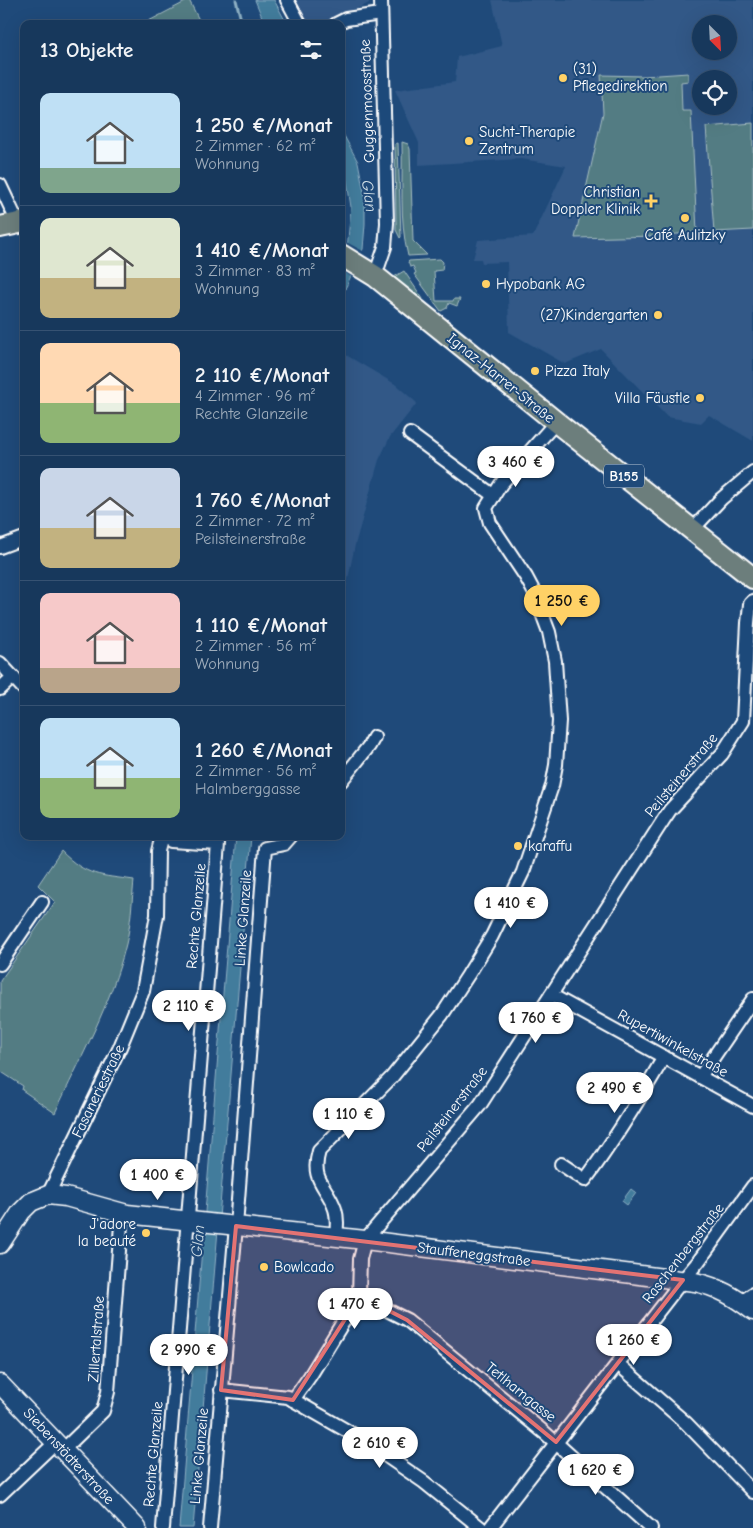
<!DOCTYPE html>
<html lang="de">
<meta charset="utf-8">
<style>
body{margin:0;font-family:"Comic Neue",sans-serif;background:#203f62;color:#f1f3f6;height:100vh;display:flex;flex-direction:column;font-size:19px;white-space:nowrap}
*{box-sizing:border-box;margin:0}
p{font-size:16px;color:#9eacbb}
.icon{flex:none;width:28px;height:28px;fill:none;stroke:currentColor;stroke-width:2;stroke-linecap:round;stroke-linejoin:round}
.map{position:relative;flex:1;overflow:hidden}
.sheet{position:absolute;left:20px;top:20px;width:325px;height:820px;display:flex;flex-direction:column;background:#17385c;border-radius:10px;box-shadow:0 5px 20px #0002,0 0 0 1px #365272}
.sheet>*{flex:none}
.needle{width:32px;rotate:156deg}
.tools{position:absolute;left:692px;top:15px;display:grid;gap:10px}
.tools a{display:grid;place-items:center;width:45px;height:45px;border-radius:50%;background:#17385c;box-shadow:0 5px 20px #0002,0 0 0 1px #365272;font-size:25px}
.price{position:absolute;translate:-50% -42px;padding:0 11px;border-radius:18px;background:#fff;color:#222;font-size:16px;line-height:32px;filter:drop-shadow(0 1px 2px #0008)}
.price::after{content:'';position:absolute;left:50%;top:30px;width:15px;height:11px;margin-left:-8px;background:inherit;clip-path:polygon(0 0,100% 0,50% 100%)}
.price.selected{background:#ffd166;color:#111}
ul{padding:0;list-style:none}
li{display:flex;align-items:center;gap:15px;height:125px;padding:0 20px}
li+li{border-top:1px solid #365272}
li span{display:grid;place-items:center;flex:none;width:140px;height:100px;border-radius:10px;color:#555}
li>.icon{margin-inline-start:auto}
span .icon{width:60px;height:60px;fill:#fffc;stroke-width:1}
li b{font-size:21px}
h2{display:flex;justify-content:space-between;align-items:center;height:60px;padding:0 20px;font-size:21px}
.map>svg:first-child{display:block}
.built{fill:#305887;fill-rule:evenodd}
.green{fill:#527c83;stroke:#a8bec1}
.water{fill:#427b9c;stroke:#8eb0c4}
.pier{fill:#1f4a7a}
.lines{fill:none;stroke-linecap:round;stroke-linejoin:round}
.stream{stroke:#8eb0c4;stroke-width:3}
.street-casing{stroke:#fff;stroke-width:16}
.secondary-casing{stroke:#fff;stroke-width:21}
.primary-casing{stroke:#fff;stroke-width:24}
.street{stroke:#1f4a7a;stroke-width:12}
.secondary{stroke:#1f4a7a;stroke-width:18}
.primary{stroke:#6c7e7c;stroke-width:20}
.marked{fill:#e47373;fill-opacity:0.2;stroke:#e47373;stroke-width:4;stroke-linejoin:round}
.poi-dot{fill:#ffd166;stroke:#1f4a7a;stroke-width:2}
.labels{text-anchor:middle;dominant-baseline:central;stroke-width:4;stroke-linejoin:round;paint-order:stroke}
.shield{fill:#1f4a7a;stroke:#bcc9d7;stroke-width:1}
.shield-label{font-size:14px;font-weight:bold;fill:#fff}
.poi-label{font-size:15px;fill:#fff;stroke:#1f4a7a;text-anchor:start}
.street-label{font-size:15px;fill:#fff;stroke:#1f4a7a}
.water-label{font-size:16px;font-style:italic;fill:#d0dee6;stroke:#1f4a7a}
</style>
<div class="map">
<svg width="753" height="1528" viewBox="0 0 753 1528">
<rect width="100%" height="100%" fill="#1f4a7a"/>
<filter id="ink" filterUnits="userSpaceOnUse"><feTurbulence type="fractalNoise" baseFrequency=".02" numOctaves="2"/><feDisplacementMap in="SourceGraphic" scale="10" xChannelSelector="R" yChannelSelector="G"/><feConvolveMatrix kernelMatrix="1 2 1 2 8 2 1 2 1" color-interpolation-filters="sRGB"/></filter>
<g filter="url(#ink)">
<g class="built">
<polygon points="290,0 369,0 369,3 327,24 303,24"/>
<path d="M492,0H753V441L709,415L701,423L667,417L601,349L565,364L509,332L507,262L482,263L481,259H473L478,240L533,236L566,166L521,159L419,165V143L395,90L455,82L457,57L502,46ZM701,24H729V51H701ZM701,79H729V106H701Z"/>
<polygon points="341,352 395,384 417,403 390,437 379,460 355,545 341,613"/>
</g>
<g class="green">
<polygon points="189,0 201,24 143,24"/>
<polygon points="688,73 688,81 681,82 682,111 691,111 697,232 657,236 575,238 603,113 601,75 644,76"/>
<polygon points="753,123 753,230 714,232 706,127"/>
<path d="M402,142L408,144L410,149L413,241L427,255L408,256C399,221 403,178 402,142Z"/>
<polygon points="398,143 401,237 400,238 396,230 396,222 395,144"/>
<polygon points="440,259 443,262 442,270 434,271 436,301 453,301 454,299 460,299 457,306 449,303 447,308 441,311 414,274 416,273 413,266 410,267 408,262 409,261"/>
<polygon points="404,271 423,299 419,299 396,280 394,277"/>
<path d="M61,851C87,877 100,875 134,880C132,901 131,924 126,944C112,1002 80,1059 55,1113L22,1090L23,1086L0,1071V981L55,902L38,885Z"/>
</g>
<g class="water">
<polygon points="255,0 274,0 287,24 266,24 262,17"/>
<polygon points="341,130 358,162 365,197 365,224 363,249 341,298 341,263 347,250 351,207 345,169 341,161"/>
<polygon points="236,836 251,836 193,1528 179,1528"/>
<polygon points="631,1189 636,1193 627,1205 622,1201"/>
</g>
<polygon class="pier" points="346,242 365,252 353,278 341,270 341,257 345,250"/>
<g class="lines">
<polyline class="stream" points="236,0 242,24"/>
<g class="street-casing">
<g id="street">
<polyline points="287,0 300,24"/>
<polyline points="336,24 346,19 381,14"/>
<polyline points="0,185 18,223"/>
<polyline points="375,276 385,247 387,223 381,0"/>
<polyline points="410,434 494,496"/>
<polyline points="692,530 721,499 753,472"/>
<polyline points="0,547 24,538"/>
<polyline points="0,663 24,689"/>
<polyline points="0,689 13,677"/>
<polyline points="341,781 369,746 374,737"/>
<polyline points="162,836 171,841 218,844 163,1528"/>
<polyline points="0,964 42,902"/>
<polyline points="551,995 753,1106"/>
<polyline points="700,1077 753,999"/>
<path d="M561,1164L585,1180C614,1141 639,1100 664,1057"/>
<polyline points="48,1195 120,1047 143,991 157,915 158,851 162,836"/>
<path d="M336,1236C337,1227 338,1218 335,1209C327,1185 310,1181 319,1151L392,1077L442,1015L468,975L492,936L523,872L552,786L556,765L559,721L555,661L549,632L534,592L526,577L490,523L486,508L501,484L556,422"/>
<polyline points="359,1296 407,1320 545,1433 651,1528"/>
<polyline points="741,1302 753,1294"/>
<polyline points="618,1364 686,1423 753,1492"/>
<polyline points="221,1390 288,1397 363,1440 424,1482 481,1528"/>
<polyline points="293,1400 310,1376 359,1296 360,1259 365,1240 480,1105 664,819 670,810 722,754 743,721 748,623 750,604 753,601"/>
<polyline points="63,1450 103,1411 108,1392 122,1212"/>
<polyline points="0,1495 56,1442"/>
<polyline points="210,1528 236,1226 265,848 284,844 291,836"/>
<polyline points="490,1528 674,1291 698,1262 753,1186"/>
</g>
</g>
<g class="secondary-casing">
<g id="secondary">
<path d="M0,1244L21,1212L31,1202L48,1195L66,1197L127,1214L365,1240L695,1282C718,1287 735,1297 753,1311"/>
<polyline points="0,1384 137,1528"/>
</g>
</g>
<g class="primary-casing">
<g id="primary">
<polyline points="0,227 24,222"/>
<polyline points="341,255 375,276 556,422 753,578"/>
</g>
</g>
<use href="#street" class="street"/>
<use href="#secondary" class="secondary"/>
<use href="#primary" class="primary"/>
</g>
</g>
<path class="marked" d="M236,1226L683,1280L556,1442L407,1320L360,1296L293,1400L221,1390Z"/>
<g class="poi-dot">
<circle cx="563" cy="78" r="5"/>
<circle cx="469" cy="141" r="5"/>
<path d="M648.5 193.5h5v5h5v5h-5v5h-5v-5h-5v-5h5z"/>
<circle cx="685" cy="218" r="5"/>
<circle cx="486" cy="284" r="5"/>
<circle cx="658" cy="315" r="5"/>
<circle cx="535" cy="371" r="5"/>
<circle cx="700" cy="398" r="5"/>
<circle cx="518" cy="846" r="5"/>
<circle cx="146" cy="1233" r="5"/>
<circle cx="264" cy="1267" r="5"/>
</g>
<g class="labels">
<rect class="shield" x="604" y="464.5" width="40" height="23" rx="4"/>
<g class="shield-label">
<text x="624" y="476">B155</text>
</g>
<g class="poi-label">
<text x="573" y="69">(31)<tspan x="573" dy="17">Pflegedirektion</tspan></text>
<text x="479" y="132">Sucht-Therapie<tspan x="479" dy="17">Zentrum</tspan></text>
<text x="640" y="192" text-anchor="end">Christian<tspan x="640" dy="17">Doppler Klinik</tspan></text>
<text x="685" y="235" text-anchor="middle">Café Aulitzky</text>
<text x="496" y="284">Hypobank AG</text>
<text x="648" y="315" text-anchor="end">(27)Kindergarten</text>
<text x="545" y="371">Pizza Italy</text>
<text x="690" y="398" text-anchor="end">Villa Fäustle</text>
<text x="528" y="846">karaffu</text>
<text x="136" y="1224" text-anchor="end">J'adore<tspan x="136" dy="17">la beauté</tspan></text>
<text x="274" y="1267">Bowlcado</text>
</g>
<g class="street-label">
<text transform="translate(367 101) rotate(-92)">Guggenmoosstraße</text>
<text transform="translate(501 378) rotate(39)">Ignaz-Harrer-Straße</text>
<text transform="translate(681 775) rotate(-50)">Peilsteinerstraße</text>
<text transform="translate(196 916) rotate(-85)">Rechte Glanzeile</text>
<text transform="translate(243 918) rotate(-86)">Linke Glanzeile</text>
<text transform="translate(673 1043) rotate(29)">Rupertiwinkelstraße</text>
<text transform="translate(98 1091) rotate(-64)">Fasaneriestraße</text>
<text transform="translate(452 1109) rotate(-52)">Peilsteinerstraße</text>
<text transform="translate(683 1253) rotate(-52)">Raschenbergstraße</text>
<text transform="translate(474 1254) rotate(7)">Stauffeneggstraße</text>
<text transform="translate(96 1339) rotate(-86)">Zillertalstraße</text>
<text transform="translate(521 1392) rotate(39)">Tetlhamgasse</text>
<text transform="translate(153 1454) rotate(-85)">Rechte Glanzeile</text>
<text transform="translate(69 1456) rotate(47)">Siebenstädterstraße</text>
<text transform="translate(199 1456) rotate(-85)">Linke Glanzeile</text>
</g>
<g class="water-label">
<text transform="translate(369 196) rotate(82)">Glan</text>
<text transform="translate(198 1241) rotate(-85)">Glan</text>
</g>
</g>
</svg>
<div class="tools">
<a><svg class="needle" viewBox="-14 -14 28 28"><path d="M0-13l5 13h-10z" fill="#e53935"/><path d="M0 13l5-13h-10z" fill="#9eacbb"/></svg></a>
<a><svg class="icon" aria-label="locate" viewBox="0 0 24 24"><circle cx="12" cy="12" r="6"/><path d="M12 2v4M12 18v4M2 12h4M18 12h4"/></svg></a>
</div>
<b class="price" style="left:516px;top:488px">3 460 €</b>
<b class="price selected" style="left:562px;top:627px">1 250 €</b>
<b class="price" style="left:511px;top:929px">1 410 €</b>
<b class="price" style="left:189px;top:1032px">2 110 €</b>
<b class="price" style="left:536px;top:1044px">1 760 €</b>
<b class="price" style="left:615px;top:1114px">2 490 €</b>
<b class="price" style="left:349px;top:1140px">1 110 €</b>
<b class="price" style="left:158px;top:1201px">1 400 €</b>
<b class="price" style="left:355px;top:1330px">1 470 €</b>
<b class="price" style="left:634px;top:1366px">1 260 €</b>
<b class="price" style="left:189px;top:1376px">2 990 €</b>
<b class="price" style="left:380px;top:1469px">2 610 €</b>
<b class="price" style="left:596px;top:1496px">1 620 €</b>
<section class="sheet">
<h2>13 Objekte<svg class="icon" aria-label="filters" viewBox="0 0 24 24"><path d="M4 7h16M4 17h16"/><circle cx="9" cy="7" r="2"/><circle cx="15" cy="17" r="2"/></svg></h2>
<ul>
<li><span style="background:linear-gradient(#bfe0f5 75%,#7fa58c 0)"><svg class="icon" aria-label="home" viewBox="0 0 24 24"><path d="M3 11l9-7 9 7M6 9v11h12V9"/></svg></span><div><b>1 250 €/Monat</b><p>2 Zimmer · 62 m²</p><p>Wohnung</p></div></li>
<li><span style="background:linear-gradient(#dfe7d0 60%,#c2b280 0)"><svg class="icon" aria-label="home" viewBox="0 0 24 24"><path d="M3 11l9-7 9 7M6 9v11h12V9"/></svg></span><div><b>1 410 €/Monat</b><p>3 Zimmer · 83 m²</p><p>Wohnung</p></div></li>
<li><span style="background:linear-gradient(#ffd9b3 60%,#8fb573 0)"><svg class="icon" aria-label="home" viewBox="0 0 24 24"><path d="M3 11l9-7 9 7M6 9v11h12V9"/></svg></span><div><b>2 110 €/Monat</b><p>4 Zimmer · 96 m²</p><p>Rechte Glanzeile</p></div></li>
<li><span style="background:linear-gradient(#c9d6e8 60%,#c2b280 0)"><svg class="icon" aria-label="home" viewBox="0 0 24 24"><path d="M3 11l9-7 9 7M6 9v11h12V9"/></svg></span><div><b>1 760 €/Monat</b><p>2 Zimmer · 72 m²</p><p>Peilsteinerstraße</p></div></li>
<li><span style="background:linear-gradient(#f6c9c9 75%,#b9a48a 0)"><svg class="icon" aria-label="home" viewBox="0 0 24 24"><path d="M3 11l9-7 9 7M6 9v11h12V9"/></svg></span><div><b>1 110 €/Monat</b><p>2 Zimmer · 56 m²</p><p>Wohnung</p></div></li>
<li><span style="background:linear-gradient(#bfe0f5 60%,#8fb573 0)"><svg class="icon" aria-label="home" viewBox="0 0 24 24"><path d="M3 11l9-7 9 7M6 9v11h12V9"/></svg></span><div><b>1 260 €/Monat</b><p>2 Zimmer · 56 m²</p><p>Halmberggasse</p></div></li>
</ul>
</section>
</div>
